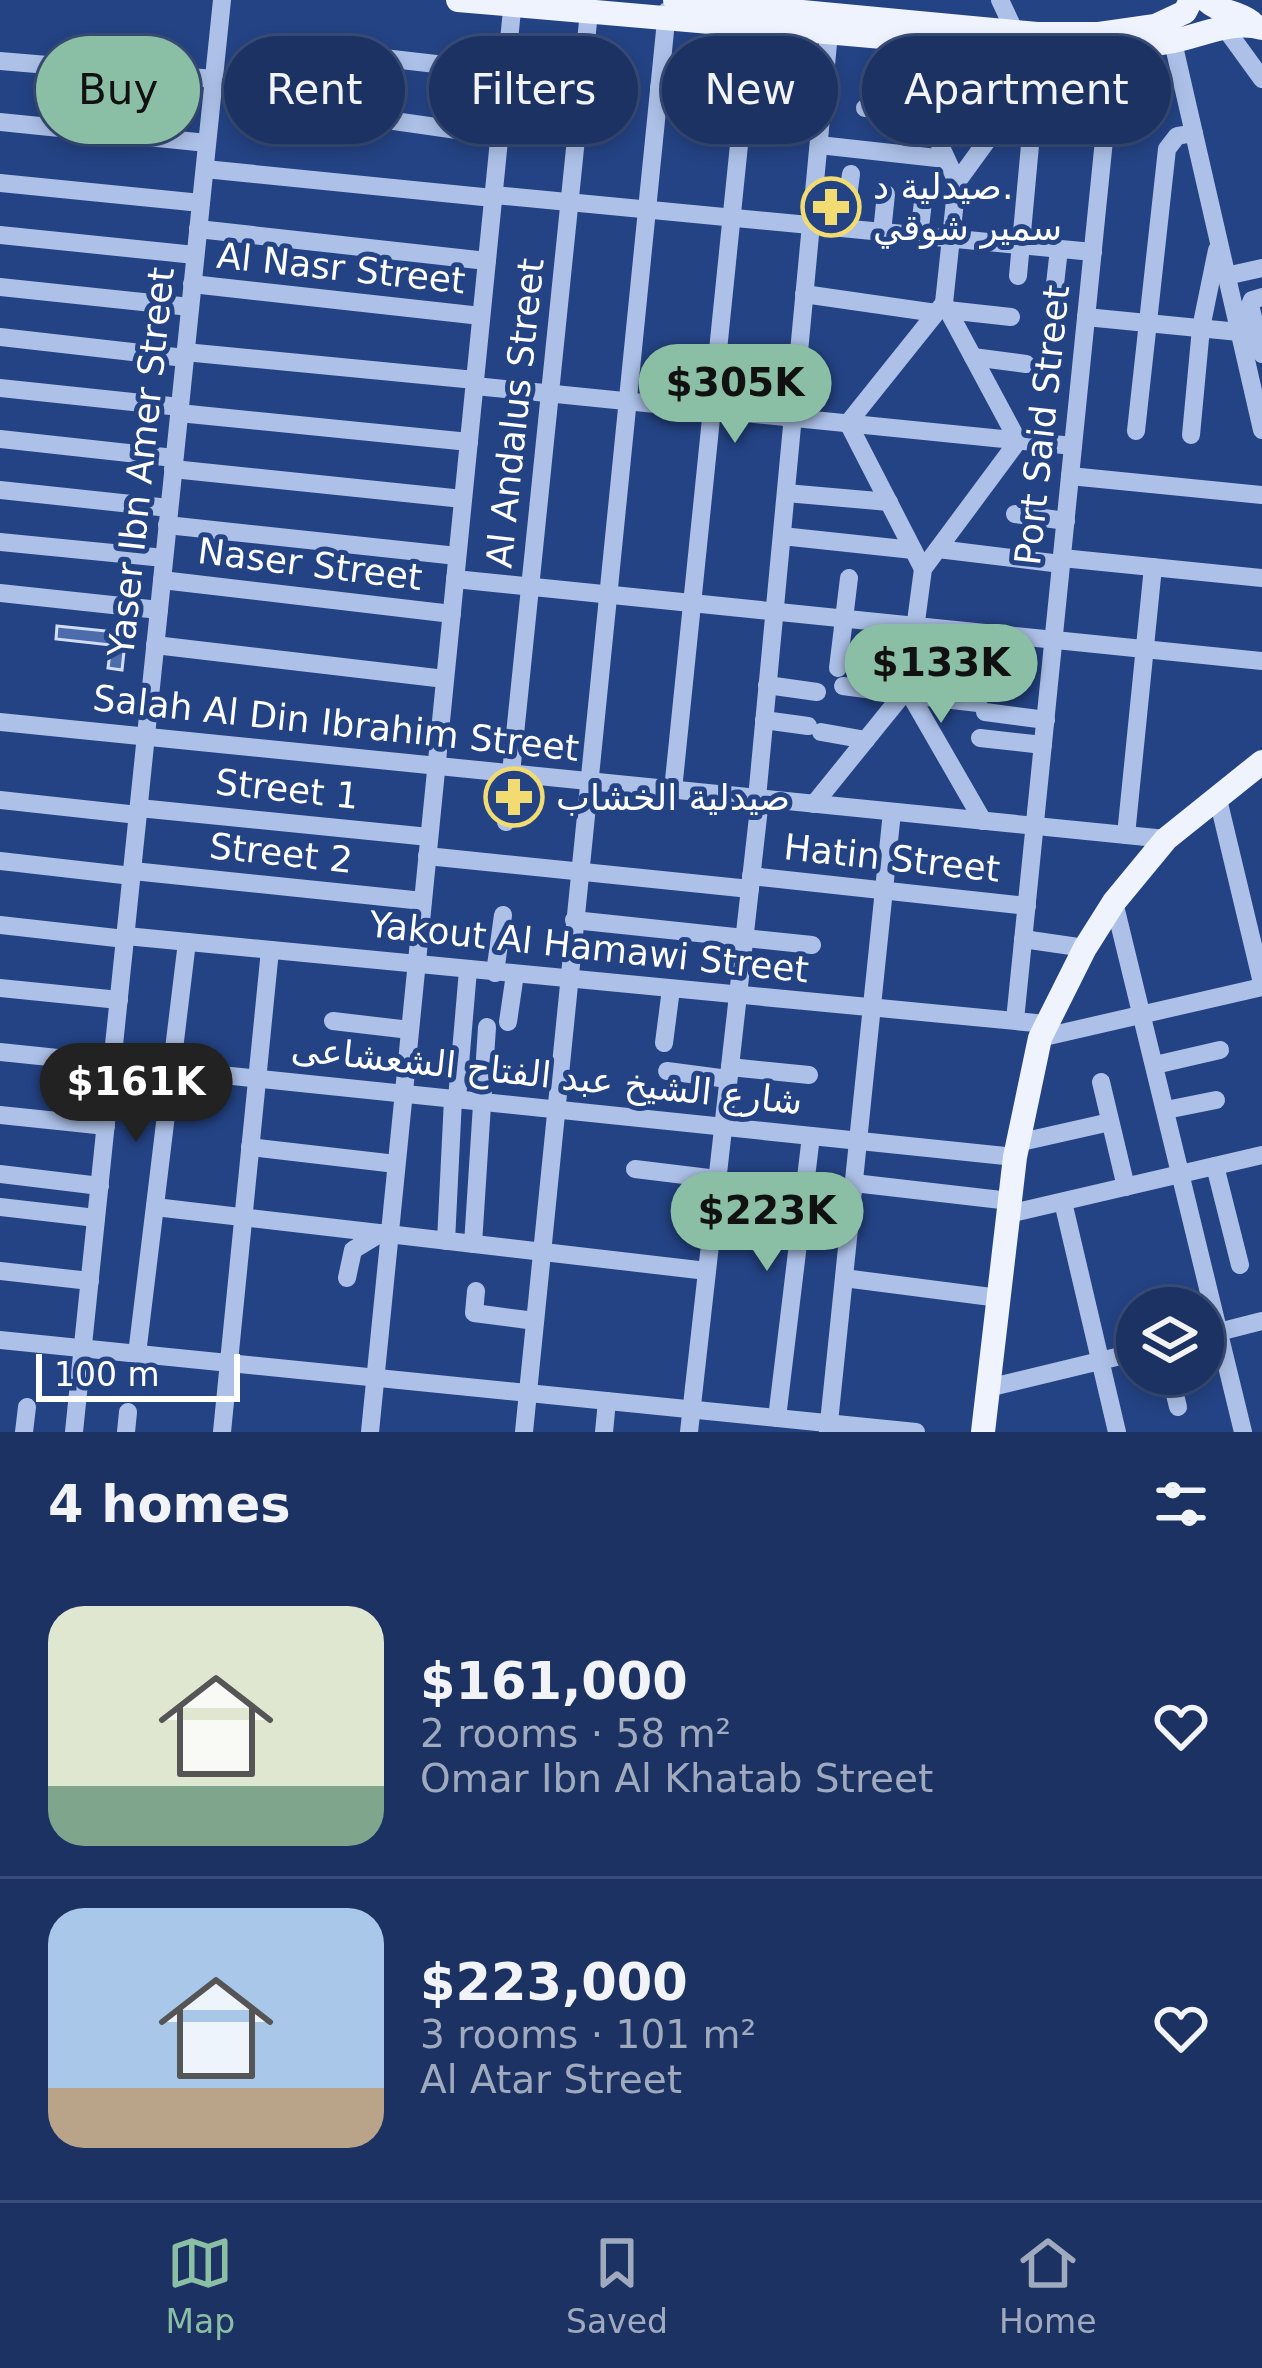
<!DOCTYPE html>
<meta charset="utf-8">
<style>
body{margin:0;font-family:"DejaVu Sans","Noto Naskh Arabic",sans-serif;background:#243a69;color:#f1f3f6;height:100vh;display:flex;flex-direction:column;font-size:45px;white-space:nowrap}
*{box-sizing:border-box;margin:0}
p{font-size:39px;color:#a0aabe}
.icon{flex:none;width:66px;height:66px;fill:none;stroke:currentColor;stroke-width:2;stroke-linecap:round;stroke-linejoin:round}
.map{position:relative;height:1432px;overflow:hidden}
.panel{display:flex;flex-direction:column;background:#1b3263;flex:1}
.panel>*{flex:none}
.hud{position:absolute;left:36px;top:36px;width:1191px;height:108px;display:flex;gap:24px}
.controls{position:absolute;left:1116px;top:1287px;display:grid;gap:24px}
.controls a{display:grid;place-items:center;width:108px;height:108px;border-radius:50%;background:#1b3263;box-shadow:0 6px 18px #0003,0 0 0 3px #394d78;font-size:60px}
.scale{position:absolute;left:36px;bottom:30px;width:204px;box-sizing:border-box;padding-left:12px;border:6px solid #fff;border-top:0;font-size:33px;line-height:42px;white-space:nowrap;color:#fff;-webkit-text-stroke:9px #244384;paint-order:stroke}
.price{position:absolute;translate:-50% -102px;padding:0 27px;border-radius:42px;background:#8abfa5;color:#111;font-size:39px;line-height:78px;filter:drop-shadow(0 3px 6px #0008)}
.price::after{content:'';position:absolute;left:50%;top:72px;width:36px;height:27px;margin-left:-18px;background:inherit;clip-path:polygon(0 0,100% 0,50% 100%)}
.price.current{background:#222;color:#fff}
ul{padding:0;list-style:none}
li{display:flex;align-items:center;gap:36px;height:300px;padding:0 48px}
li+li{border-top:3px solid #394d78}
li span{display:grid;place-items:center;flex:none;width:336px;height:240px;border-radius:36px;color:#555}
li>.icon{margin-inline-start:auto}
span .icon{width:144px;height:144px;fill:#fffc;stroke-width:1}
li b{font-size:51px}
h2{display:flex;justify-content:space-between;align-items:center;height:144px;padding:0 48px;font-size:51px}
.pill{padding:0 42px;border-radius:54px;background:#1b3263;box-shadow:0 6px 18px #0003,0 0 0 3px #394d78;font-size:42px;line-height:108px}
.pill.current{background:#8abfa5;color:#111}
.menu{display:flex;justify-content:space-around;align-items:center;height:168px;border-top:3px solid #394d78;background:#1b3263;font-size:33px;color:#a0aabe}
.menu a{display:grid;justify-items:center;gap:6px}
.menu .current{color:#8abfa5}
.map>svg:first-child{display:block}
.building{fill:#4c6cac;stroke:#d1ddf6;stroke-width:3}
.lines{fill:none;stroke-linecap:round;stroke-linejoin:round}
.minor{stroke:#adc1e8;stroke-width:18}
.major{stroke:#eff3fe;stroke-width:24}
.labels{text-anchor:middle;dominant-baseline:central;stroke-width:10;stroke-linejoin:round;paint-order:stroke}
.poi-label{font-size:36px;fill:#fff;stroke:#244384;text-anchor:start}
.street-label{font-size:36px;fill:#fff;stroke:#244384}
</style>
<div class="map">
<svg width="1262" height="1432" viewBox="0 0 1262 1432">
<rect width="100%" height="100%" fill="#244384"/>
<polygon class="building" points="57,626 126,633 122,670 108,668 111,645 56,639"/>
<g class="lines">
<g class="minor">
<polyline points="1000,0 1015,32"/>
<polyline points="1225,28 1262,79"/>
<polyline points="891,38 957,182"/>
<polyline points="1173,42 1262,430"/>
<polyline points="375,57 506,72"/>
<polyline points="0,61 214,79"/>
<polyline points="659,88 822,104"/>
<polyline points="865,108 926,114"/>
<polyline points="373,118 499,136"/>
<polyline points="1068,121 1106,125"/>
<polyline points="0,122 207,143"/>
<polyline points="819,145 946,159"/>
<polyline points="205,169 493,198"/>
<polyline points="0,183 201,203"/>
<polyline points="494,195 1093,252"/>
<polyline points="844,228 851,174"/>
<polyline points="198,229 487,261"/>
<polyline points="882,232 886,194"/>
<polyline points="0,235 195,255"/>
<polyline points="919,236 924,193"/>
<polyline points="1018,276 1036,80"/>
<polyline points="1226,276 1262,268"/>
<polyline points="192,284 481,316"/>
<polyline points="0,287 190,307"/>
<polyline points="1054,293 1059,249"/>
<polyline points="804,294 936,313"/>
<polyline points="1262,297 1252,300 1250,305 1262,354"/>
<polyline points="944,303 957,182 1057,44"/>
<polyline points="947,310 1011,317"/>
<polyline points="1086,317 1239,332"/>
<polyline points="0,337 185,358"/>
<polyline points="185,352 475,380"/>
<polyline points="973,357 1026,364"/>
<polyline points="475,386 1073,446"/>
<polyline points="0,388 180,407"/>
<polyline points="179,413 469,442"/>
<polyline points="1136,431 1167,149 1177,136 1194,133"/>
<polyline points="1191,435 1201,328 1217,250"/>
<polyline points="0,439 174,458"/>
<polyline points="173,469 463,499"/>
<polyline points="1070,476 1262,495"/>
<polyline points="0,490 169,508"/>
<polyline points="786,493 889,502"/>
<polyline points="1015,514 1066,521"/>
<polyline points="167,525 457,556"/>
<polyline points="782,536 913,550"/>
<polyline points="0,542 164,558"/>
<polyline points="938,549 1061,564"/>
<polyline points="1062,558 1262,578"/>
<polyline points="923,569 848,423 944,303"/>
<polyline points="455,579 1262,661"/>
<polyline points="162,580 452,614"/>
<polyline points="0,593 159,610"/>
<polyline points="155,645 445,679"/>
<polyline points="838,668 849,578"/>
<polyline points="767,685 817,692"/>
<polyline points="843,686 903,694"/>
<polyline points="907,689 983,821"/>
<polyline points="909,695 978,703"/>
<polyline points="985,712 1046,720"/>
<polyline points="764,720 808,726"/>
<polyline points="0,722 1166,839"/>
<polyline points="821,732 866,740"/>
<polyline points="980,738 1043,745"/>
<polyline points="673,790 744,96"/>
<polyline points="1217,795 1262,983"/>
<polyline points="757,798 829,33"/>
<polyline points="0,800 138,815"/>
<polyline points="814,804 907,689 923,569 1018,441 944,303"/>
<polyline points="139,808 429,837"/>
<polyline points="506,822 589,12"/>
<polyline points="1126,835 1153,567"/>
<polyline points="427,856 750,889"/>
<polyline points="0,861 132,876"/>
<polyline points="133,871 423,901"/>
<polyline points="751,876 1027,906"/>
<polyline points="1114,902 1243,1432"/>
<polyline points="574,920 812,945"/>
<polyline points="0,925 125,939"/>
<polyline points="126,936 1046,1024"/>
<polyline points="1023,939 1085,948"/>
<polyline points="495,973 503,915"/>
<polyline points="0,988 119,1000"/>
<polyline points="1015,1020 1113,51"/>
<polyline points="333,1021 410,1030"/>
<polyline points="508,1022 515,974"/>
<polyline points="1040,1038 1262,987"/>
<polyline points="664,1043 671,989"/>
<polyline points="0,1052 1015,1157"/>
<polyline points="1155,1065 1220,1050"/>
<polyline points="730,1067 809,1075"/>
<polyline points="667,1071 728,1079"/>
<polyline points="1101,1082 1126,1187"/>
<polyline points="457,1099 468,970"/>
<polyline points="1166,1110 1216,1100"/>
<polyline points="0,1115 106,1126"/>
<polyline points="1017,1143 1110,1122"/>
<polyline points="250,1147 396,1164"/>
<polyline points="1215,1166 1240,1265"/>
<polyline points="635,1169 717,1179"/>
<polyline points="0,1174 100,1186"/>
<polyline points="854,1183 1010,1201"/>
<polyline points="1063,1202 1117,1432"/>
<polyline points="0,1207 96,1218"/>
<polyline points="155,1207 707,1271"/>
<polyline points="1008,1214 1262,1155"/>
<polyline points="446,1241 453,1099"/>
<polyline points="473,1244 487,1027"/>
<polyline points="0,1271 90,1281"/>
<polyline points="347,1278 353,1250 381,1233"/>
<polyline points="844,1278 999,1298"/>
<polyline points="476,1291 474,1313 535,1321"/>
<polyline points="1203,1336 1262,1321"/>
<polyline points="0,1340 916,1432"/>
<polyline points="137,1354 187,942"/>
<polyline points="1170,1374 1178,1407"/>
<polyline points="988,1388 1137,1352"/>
<polyline points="777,1418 811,1136"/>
<polyline points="24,1432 27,1407"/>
<polyline points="74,1432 222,0"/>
<polyline points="126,1432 128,1412"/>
<polyline points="222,1432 270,950"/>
<polyline points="370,1432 513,0"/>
<polyline points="524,1432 667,11"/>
<polyline points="604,1432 607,1401"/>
<polyline points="689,1432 760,799"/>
<polyline points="828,1432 892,812"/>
</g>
<g class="major">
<path d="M458,0L1054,52C1093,51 1130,49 1168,42C1199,37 1231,19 1262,28"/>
<polyline points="675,0 1037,34 1099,34 1155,26 1185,12 1191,0"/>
<path d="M1206,0C1220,13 1237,11 1251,22"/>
<polyline points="983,1432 1015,1157 1040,1038 1085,948 1114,902 1166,839 1262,762"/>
</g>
</g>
<defs>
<g id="pharmacy-ring" transform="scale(3)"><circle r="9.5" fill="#244384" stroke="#f2dc71" stroke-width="1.5"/><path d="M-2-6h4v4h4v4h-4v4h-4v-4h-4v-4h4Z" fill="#f2dc71"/></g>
</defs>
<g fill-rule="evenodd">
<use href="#pharmacy-ring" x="831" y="207"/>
<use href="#pharmacy-ring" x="514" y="797"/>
</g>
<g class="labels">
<g class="poi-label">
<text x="873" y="186">صيدلية د.<tspan x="873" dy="41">سمير شوقي</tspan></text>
<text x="556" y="797">صيدلية الخشاب</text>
</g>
<g class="street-label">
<text transform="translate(341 268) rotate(6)">Al Nasr Street</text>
<text transform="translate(515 413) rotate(-84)">Al Andalus Street</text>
<text transform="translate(1042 425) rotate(-84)">Port Said Street</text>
<text transform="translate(141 462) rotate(-84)">Yaser Ibn Amer Street</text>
<text transform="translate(310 564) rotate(7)">Naser Street</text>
<text transform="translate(336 723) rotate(6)">Salah Al Din Ibrahim Street</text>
<text transform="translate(287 789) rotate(6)">Street 1</text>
<text transform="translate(281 853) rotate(6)">Street 2</text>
<text transform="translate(892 858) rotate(6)">Hatin Street</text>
<text transform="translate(589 947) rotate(6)">Yakout Al Hamawi Street</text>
<text transform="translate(547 1075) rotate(6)">شارع الشيخ عبد الفتاح الشعشاعى</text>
</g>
</g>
</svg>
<div class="controls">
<a><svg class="icon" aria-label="layers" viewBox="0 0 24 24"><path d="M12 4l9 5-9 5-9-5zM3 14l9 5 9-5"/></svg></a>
</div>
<div class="scale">100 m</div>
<b class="price" style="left:735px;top:446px">$305K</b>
<b class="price" style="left:941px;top:726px">$133K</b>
<b class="price current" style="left:136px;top:1145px">$161K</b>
<b class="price" style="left:767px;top:1274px">$223K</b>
<div class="hud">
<a class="pill current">Buy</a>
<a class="pill">Rent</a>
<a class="pill">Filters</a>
<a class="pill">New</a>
<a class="pill">Apartment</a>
</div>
</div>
<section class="panel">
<h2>4 homes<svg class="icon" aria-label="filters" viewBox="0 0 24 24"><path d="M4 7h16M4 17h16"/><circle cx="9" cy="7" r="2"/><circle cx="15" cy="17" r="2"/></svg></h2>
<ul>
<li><span style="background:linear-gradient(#dfe7d0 75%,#7fa58c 0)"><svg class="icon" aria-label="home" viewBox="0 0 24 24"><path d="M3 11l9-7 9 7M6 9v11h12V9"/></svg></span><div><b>$161,000</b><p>2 rooms · 58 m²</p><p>Omar Ibn Al Khatab Street</p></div><svg class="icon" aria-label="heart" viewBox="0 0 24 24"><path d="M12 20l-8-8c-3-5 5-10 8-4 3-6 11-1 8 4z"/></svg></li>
<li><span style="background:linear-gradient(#a9c7e8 75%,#b9a48a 0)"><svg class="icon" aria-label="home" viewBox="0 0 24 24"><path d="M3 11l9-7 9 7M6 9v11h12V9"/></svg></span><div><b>$223,000</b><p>3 rooms · 101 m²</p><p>Al Atar Street</p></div><svg class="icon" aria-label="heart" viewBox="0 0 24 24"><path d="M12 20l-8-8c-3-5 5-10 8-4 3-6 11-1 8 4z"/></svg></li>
</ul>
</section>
<nav class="menu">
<a class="current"><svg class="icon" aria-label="map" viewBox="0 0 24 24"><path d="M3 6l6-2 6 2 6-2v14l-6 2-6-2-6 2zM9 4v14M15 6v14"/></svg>Map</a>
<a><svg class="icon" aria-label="saved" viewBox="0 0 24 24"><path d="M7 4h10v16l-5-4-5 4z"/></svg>Saved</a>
<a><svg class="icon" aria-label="home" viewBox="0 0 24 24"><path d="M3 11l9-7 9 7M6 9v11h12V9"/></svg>Home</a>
</nav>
